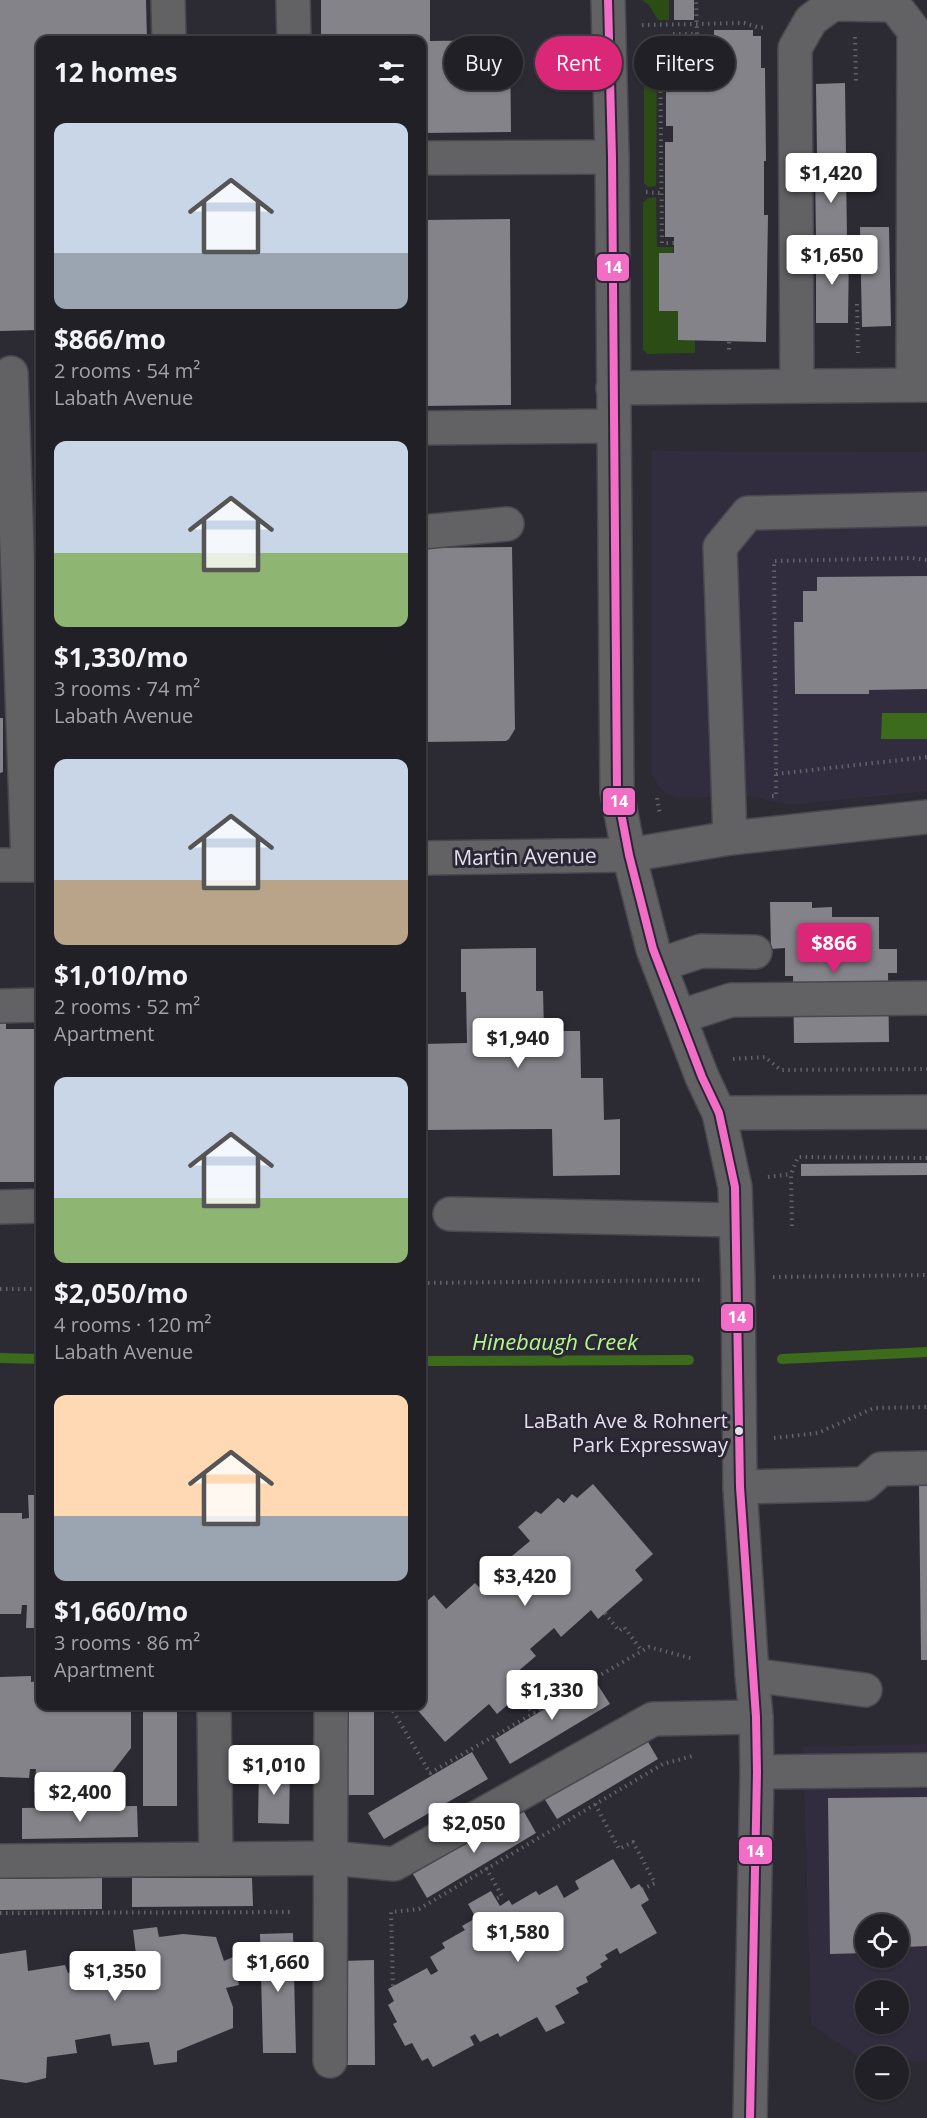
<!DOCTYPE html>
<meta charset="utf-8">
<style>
body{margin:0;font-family:"Open Sans",sans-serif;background:#29282e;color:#f1f3f6;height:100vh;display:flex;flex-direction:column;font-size:22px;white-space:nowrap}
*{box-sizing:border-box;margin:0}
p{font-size:20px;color:#a2a3a7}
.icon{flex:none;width:33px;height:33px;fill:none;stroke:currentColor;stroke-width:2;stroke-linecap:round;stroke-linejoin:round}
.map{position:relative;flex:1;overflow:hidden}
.drawer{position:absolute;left:36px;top:36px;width:390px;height:1674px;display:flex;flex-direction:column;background:#212026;border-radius:12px;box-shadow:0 2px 4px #0004,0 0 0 2px #3e3e43}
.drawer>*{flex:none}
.banner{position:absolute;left:444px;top:36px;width:393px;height:54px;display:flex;gap:12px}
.buttons{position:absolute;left:855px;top:1914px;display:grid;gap:12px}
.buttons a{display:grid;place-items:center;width:54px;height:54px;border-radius:50%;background:#212026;box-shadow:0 2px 4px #0004,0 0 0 2px #3e3e43;font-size:30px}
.price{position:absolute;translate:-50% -51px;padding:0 14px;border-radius:6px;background:#fff;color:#222;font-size:20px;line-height:39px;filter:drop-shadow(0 2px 3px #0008)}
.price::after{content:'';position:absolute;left:50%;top:36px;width:18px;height:14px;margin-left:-9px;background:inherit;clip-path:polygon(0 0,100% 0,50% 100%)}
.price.on{background:#db2777;color:#fff}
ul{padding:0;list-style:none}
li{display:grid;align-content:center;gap:12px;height:318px;padding:0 18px}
li span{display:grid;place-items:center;height:186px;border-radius:12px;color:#555}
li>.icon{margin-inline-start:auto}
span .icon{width:108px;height:108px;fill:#fffc;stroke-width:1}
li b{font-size:26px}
h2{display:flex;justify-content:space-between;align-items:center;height:72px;padding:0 18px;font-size:26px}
.pill{padding:0 21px;border-radius:27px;background:#212026;box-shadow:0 2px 4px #0004,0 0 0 2px #3e3e43;font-size:21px;line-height:54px}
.pill.on{background:#db2777;color:#fff}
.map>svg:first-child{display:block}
.built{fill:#322c3f;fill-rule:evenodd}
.green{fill:#2c4c15}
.water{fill:#3c6b1b}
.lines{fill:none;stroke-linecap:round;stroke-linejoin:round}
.stream{stroke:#3c6b1b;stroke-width:10}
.building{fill:#84838a}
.minor-casing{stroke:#4a484f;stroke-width:36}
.path{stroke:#646368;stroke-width:4;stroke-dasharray:1.5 4.5;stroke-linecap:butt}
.minor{stroke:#626164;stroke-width:33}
.bus-1-casing{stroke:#2b2635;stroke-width:12}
.bus-1{stroke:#f26dc6;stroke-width:8}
.bus-dot{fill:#e3e0ea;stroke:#2b2635;stroke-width:2}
.labels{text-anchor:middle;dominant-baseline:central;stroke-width:6;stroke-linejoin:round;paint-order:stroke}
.bus-label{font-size:20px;fill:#e3e0ea;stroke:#2b2635;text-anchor:end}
.street-label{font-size:21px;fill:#e3e0ea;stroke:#2b2635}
.water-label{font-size:22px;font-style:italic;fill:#b1f889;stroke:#2b2635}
.line-badge{stroke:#2b2635;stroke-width:2}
.badge-label{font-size:16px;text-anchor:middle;font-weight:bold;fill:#fff}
</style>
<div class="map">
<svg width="927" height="2118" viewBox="0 0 927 2118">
<rect width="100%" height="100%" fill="#2c2a32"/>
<g class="built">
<polygon points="652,451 927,452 927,791 790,805 747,796 676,798 665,793 659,786 652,775"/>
<path d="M927,1744V2062L899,2060L898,2056H857L811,2024L803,1747ZM866,1924H898V1958H866ZM866,1990H898V2024H866Z"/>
</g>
<g class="green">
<polygon points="642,0 669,0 669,20 658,20 649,5"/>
<polygon points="644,61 657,61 656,186 648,187 644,183"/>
<polygon points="656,197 657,247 674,247 659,311 678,311 695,340 695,353 648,354 643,350 643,203 648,198"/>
</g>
<polygon class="water" points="882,713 927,713 927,739 881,739"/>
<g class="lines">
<g class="stream">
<polyline points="0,1358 40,1359"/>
<polyline points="782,1359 927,1352"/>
<polyline points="422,1361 689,1360"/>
</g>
</g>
<g class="building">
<polygon points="0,0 146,0 147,40 40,40 40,330 0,331"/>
<polygon points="321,0 430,0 430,41 510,40 511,132 422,133 422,40 321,40"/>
<rect x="674" y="0" width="20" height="20"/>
<polygon points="714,30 753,30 753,36 761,36 761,68 765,68 766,161 764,161 764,215 768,215 766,342 678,340 678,311 659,311 659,253 674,253 674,237 665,237 665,142 673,142 673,126 666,126 666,68 676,68 676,38 714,38"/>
<polygon points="845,83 846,156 817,156 816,84"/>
<polygon points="846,167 847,240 816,240 815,168"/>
<polygon points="510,219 511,405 422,406 422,220"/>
<polygon points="860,227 889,227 891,326 862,327"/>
<polygon points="816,250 849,250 848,323 816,323"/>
<polygon points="512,547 515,729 509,739 506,741 422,742 422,548"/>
<polygon points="927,576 927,689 869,690 869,694 795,694 794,622 803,622 803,591 817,591 817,577"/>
<polygon points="0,718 3,718 3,772 0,773"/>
<polygon points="770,902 812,902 812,908 832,907 832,917 879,917 879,949 897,949 897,973 888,973 889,1042 794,1043 793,976 785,976 785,948 771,949"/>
<polygon points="536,948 536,991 543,991 544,1031 580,1031 581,1078 603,1078 604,1120 620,1119 620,1175 553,1176 552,1129 422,1130 422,1044 467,1043 466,992 461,992 461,949"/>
<polygon points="0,1017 6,1017 6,1029 40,1029 40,1182 0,1182"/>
<polygon points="927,1163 927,1175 801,1176 801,1164"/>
<polygon points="919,1481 927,1481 927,1660 921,1660"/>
<polygon points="593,1484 653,1554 635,1570 643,1580 598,1619 591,1610 561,1637 554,1628 530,1649 536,1656 509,1679 521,1693 497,1714 489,1704 445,1742 414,1706 422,1706 422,1605 434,1595 446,1609 475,1583 485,1593 508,1574 501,1565 530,1541 518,1527 536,1511 541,1514 558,1498 564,1503 572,1494 577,1498"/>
<polygon points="28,1495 40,1495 40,1628 26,1628 27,1605 22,1605 21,1614 0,1614 0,1513 22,1513 22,1519 29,1518"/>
<polygon points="37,1659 40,1659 40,1706 131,1706 131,1748 104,1783 60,1782 59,1791 34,1792 36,1769 30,1769 29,1778 0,1777 0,1677 31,1676 31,1682 38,1681"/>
<polygon points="594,1679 610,1704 510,1764 495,1739"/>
<rect x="143" y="1706" width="34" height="100"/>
<rect x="338" y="1706" width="36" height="89"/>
<polygon points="644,1735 658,1759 557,1819 542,1795"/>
<polygon points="472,1752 488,1779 384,1839 368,1813"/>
<polygon points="259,1767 290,1768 289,1824 258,1823"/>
<polygon points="927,1797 927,1946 906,1947 906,1953 898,1953 898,1924 866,1924 866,1953 830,1954 828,1798"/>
<polygon points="137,1806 138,1837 22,1839 22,1808"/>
<polygon points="523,1810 536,1833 427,1898 413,1874"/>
<polygon points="613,1859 631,1889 639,1884 643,1889 649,1900 641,1905 657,1933 620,1954 617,1948 605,1955 608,1959 600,1964 602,1967 586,1977 588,1982 576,1988 579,1993 555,2006 565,2023 546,2032 537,2017 500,2037 498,2033 480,2042 475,2034 470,2037 474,2045 433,2067 428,2058 422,2061 412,2043 405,2046 393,2024 397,2022 388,2005 394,2001 388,1989 427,1968 431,1975 438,1971 430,1957 445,1948 442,1943 465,1930 462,1926 476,1918 468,1904 491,1891 500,1906 509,1900 512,1905 536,1891 539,1895 557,1885 564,1898 579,1889 575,1881"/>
<polygon points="102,1878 102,1909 0,1910 0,1879"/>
<polygon points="132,1878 252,1878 253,1906 132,1907"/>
<polygon points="157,1927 159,1937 183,1934 216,1937 224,1961 233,1957 239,1985 226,1988 233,2007 233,2028 177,2051 177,2062 154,2065 149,2042 112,2046 110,2034 75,2040 77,2053 47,2057 46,2078 26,2083 0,2079 0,1954 26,1950 28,1971 65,1965 68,1973 102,1969 100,1958 136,1954 133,1930"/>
<polygon points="293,1933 296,2053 263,2053 260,1934"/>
<polygon points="374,1960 375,2065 342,2065 341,1961"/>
</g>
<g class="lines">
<g class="minor-casing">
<g id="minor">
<polyline points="168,0 169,40"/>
<polyline points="293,0 294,40"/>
<polyline points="608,0 612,157 617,792 629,855 653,949 702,1077 719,1113 735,1187 738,1280 740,1487 752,1675 756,1717 757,1772 750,2118"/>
<polyline points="422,158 612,157"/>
<polyline points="11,373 28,865"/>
<polyline points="797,386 795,48 811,20 833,4 894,5 914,31 913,385"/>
<polyline points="613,388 927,385"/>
<polyline points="422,428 613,426"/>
<polyline points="422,532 507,524"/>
<polyline points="730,838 720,547 748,513 927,509"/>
<polyline points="422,858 629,855 730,838 927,817"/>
<polyline points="0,865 40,865"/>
<polyline points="659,965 701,951 755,952"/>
<polyline points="0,1006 40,1005"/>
<polyline points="679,1017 731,1000 927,998"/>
<polyline points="719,1113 927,1112"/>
<polyline points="0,1207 40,1206"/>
<polyline points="450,1214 736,1220"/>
<polyline points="740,1487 864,1484 881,1469 927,1468"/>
<polyline points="752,1675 865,1690"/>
<polyline points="214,1706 216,1859"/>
<polyline points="757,1772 927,1770"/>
<polyline points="0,1861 332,1858 394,1864 653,1719 756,1717"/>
<polyline points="330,2061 331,1706"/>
</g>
</g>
<g class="path">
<polyline points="642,25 744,23 757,27 766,28"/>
<polyline points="855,37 856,84"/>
<polyline points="646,192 661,193"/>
<polyline points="674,243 662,243 660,44 671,34 697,34 696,0"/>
<polyline points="857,304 858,353"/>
<polyline points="729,342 729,354"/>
<polyline points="776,774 927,757"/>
<polyline points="772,796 776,796 776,774 774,561 912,558 927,560"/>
<polyline points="657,798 660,815"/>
<polyline points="733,1059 765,1057 781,1070 927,1069"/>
<polyline points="768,1177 791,1174"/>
<polyline points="792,1226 791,1174 798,1157 927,1158"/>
<polyline points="773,1277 927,1275"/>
<polyline points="422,1283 703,1280"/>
<polyline points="0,1289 40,1289"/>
<polyline points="774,1438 818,1433 874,1408 927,1407"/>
<polyline points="422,1592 428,1600"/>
<polyline points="605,1613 619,1631 624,1627 642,1651"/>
<polyline points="517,1696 534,1714"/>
<polyline points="390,1706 430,1773 649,1647 694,1659"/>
<polyline points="595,1804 619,1849 633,1842 655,1883 643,1889"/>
<polyline points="486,1868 502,1896 496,1899"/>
<polyline points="0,1913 290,1912"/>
<polyline points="393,1986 391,1912 419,1909 663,1764 692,1756"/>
</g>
<use href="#minor" class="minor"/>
<g class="bus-1-casing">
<polyline id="bus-1" points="608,0 612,157 617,792 629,855 653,949 702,1077 719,1113 735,1187 740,1487 756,1717 757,1772 750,2118"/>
</g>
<use href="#bus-1" class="bus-1"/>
</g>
<circle class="bus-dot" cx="739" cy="1431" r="5"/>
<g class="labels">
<g class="bus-label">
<text x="728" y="1420">LaBath Ave &amp; Rohnert<tspan x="728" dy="24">Park Expressway</tspan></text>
</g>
<g class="street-label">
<text transform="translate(525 856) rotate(-1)">Martin Avenue</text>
</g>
<g class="water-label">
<text x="555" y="1341">Hinebaugh Creek</text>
</g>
</g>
<g class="line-badge">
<rect x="596" y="253" width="34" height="29" rx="6" fill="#f26dc6"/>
<rect x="602" y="787" width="34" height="29" rx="6" fill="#f26dc6"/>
<rect x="720" y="1303" width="34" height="29" rx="6" fill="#f26dc6"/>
<rect x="738" y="1836" width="35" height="29" rx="6" fill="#f26dc6"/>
</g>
<g class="badge-label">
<text x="613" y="273">14</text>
<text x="619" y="807">14</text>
<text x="737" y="1323">14</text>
<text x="755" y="1857">14</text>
</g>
</svg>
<div class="buttons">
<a><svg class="icon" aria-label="locate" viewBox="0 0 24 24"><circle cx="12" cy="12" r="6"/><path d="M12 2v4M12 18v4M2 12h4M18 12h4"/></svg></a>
<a>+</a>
<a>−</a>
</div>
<b class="price" style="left:831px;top:204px">$1,420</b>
<b class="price" style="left:832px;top:286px">$1,650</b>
<b class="price on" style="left:834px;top:974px">$866</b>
<b class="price" style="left:518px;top:1069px">$1,940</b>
<b class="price" style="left:525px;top:1607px">$3,420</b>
<b class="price" style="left:552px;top:1721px">$1,330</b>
<b class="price" style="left:274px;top:1796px">$1,010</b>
<b class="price" style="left:80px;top:1823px">$2,400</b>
<b class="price" style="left:474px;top:1854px">$2,050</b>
<b class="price" style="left:518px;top:1963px">$1,580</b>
<b class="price" style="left:278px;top:1993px">$1,660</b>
<b class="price" style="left:115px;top:2002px">$1,350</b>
<div class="banner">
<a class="pill">Buy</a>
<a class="pill on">Rent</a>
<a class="pill">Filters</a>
</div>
<section class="drawer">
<h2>12 homes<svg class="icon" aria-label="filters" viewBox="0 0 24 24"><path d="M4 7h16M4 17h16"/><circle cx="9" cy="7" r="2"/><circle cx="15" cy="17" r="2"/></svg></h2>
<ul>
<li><span style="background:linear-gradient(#c9d6e8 70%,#9aa5b1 0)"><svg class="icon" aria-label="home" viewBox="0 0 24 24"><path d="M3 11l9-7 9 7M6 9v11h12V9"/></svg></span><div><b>$866/mo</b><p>2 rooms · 54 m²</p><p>Labath Avenue</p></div></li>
<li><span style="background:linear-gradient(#c9d6e8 60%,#8fb573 0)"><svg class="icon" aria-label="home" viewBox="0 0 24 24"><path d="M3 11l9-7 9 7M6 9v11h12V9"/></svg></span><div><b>$1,330/mo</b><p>3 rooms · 74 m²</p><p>Labath Avenue</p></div></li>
<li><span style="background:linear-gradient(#c9d6e8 65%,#b9a48a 0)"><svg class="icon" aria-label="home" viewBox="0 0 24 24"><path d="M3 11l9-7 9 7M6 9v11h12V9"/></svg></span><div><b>$1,010/mo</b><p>2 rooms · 52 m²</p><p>Apartment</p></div></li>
<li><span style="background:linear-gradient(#c9d6e8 65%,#8fb573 0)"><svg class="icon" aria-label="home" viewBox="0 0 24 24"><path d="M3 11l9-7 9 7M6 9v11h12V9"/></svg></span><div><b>$2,050/mo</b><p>4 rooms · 120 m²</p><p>Labath Avenue</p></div></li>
<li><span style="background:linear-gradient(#ffd9b3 65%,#9aa5b1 0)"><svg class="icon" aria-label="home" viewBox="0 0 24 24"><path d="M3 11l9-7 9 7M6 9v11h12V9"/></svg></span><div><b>$1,660/mo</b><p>3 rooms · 86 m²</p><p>Apartment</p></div></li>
</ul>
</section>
</div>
